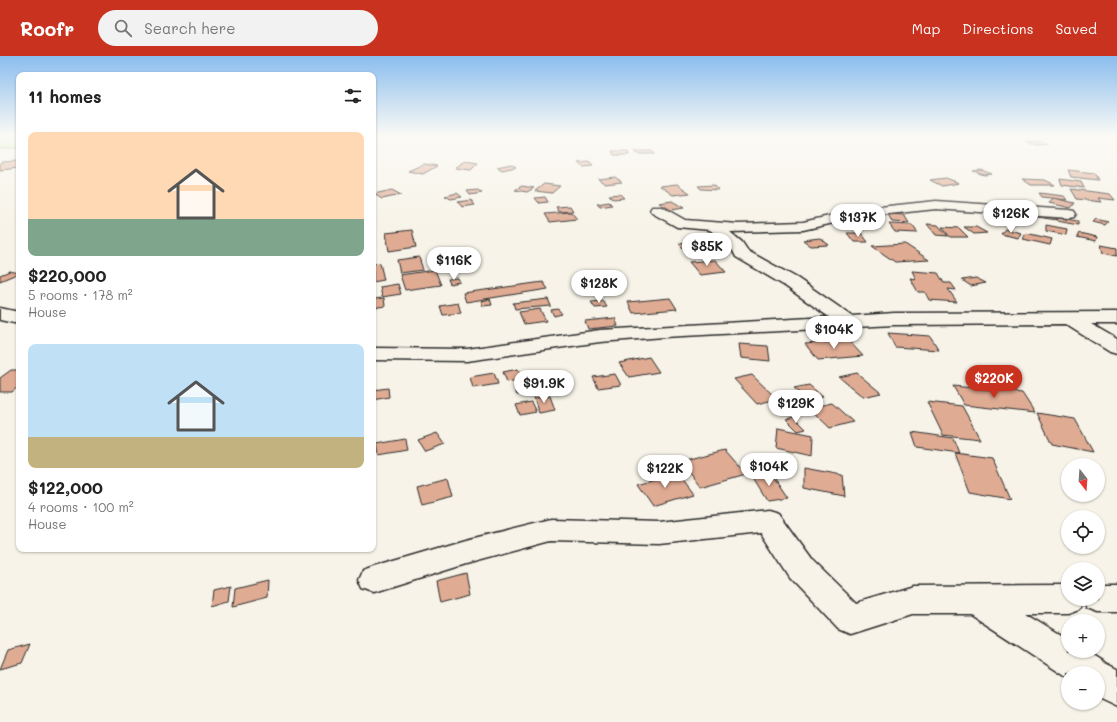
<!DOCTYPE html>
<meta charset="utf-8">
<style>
body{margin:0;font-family:Mali,sans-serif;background:#f2f2f2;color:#222;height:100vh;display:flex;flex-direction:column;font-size:15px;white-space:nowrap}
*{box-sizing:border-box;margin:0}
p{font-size:13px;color:#767676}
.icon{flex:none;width:22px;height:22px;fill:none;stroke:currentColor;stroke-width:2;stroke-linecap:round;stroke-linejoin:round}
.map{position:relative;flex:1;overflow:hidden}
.panel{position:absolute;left:16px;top:16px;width:360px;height:480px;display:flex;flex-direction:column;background:#fff;border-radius:8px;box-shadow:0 1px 3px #0004}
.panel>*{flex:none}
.needle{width:26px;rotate:163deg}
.controls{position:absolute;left:1061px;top:402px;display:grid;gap:8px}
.controls a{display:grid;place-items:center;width:44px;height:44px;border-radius:50%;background:#fff;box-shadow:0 1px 3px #0004;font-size:20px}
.price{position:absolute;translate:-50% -34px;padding:0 9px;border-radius:14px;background:#fff;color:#222;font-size:13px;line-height:26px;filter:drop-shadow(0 1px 2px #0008)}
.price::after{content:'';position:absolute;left:50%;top:24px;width:12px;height:9px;margin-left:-6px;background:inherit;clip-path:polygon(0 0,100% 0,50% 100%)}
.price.active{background:#c8321e;color:#fff}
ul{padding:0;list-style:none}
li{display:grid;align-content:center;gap:8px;height:212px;padding:0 12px}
li span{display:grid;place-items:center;height:124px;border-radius:8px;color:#555}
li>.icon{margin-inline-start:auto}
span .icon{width:72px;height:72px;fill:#fffc;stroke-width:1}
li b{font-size:17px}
h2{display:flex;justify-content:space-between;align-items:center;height:48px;padding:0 12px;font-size:17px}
header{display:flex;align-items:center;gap:24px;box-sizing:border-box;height:56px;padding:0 20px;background:#c8321e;color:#fff}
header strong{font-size:19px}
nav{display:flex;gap:22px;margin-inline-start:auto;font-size:14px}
.search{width:280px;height:36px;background:#f2f2f2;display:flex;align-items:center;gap:10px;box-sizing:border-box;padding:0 14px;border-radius:22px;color:#767676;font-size:15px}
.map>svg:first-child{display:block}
.green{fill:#b7ebac;stroke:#718b6c}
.building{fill:#dfab93;stroke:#2b2b2b}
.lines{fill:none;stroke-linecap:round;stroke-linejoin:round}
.minor-casing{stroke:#2b2b2b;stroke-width:3}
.minor{fill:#f7f3e8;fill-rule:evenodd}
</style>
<header>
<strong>Roofr</strong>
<div class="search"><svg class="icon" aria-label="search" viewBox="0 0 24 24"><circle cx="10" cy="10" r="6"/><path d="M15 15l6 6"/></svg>Search here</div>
<nav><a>Map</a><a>Directions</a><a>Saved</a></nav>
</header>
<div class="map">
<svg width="1117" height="666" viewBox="0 0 1117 666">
<rect width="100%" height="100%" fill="#f7f3e8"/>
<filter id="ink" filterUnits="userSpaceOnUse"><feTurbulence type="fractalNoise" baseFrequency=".025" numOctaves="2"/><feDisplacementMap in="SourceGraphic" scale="8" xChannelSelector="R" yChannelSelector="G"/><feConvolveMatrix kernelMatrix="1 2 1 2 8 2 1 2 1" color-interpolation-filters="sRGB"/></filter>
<g filter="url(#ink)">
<polygon class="green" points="0,80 19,80 19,92 0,93"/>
<g class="building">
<polygon points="1039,85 1048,88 1036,89 1026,86"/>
<polygon points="612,95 628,95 629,99 614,99"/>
<polygon points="635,95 652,95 655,98 637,98"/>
<polygon points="19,105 19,112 0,114 0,108 2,106"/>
<polygon points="465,105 478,107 471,114 455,112"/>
<polygon points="589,106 593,110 583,111 578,107"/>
<polygon points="424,108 437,110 423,118 408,115"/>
<polygon points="511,108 516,111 502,114 497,111"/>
<polygon points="981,114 992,118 984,119 973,115"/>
<polygon points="1068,114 1094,117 1098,124 1071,121"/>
<polygon points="615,121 622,126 605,128 598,123"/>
<polygon points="946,122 959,127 942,130 930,124"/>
<polygon points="1022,123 1045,124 1055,129 1031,129"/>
<polygon points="1060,123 1081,126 1084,132 1062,129"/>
<polygon points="544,128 560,130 552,137 535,135"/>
<polygon points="677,128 690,137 673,139 660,130"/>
<polygon points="714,129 719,134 701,133 698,130"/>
<polygon points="522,130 534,132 527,136 515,134"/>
<polygon points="1071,133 1110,138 1115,144 1098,142 1101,146 1077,143"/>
<polygon points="392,134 401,139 382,143 374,138"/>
<polygon points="478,134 482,137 470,139 467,135"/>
<polygon points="457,137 462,141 451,143 445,140"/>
<polygon points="1039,137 1064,140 1067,144 1042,141"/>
<polygon points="620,138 624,142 613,143 609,139"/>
<polygon points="545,141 548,146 539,147 535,142"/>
<polygon points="1053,142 1075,147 1071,152 1049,147"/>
<polygon points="471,144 475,149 462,151 458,146"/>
<polygon points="672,145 684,152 671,154 659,147"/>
<polygon points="609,146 612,149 600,151 597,148"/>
<polygon points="570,150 573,155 559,156 556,151"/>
<polygon points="571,156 577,163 550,166 545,158"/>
<polygon points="888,158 904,159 909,167 892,166"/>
<polygon points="1036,158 1055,161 1057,164 1037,161"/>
<polygon points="1058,162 1078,165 1078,169 1057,165"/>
<polygon points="1096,163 1108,166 1105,169 1093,166"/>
<polygon points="889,168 912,169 918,177 895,176"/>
<polygon points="927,168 938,169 948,180 936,179"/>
<polygon points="1046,169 1067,173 1066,179 1046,175"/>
<polygon points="942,171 959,172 968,181 950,181"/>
<polygon points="964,171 976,171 987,177 974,178"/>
<polygon points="1005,173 1021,177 1018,182 1001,178"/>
<polygon points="412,174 416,191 389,195 386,177"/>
<polygon points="847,177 861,177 868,186 854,186"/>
<polygon points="1026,177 1052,183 1050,189 1023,183"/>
<polygon points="1079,177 1097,181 1096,185 1077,181"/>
<polygon points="820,182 829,189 811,190 803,184"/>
<polygon points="704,185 713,193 688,197 679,188"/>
<polygon points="905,188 929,204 895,206 872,190"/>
<polygon points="1101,189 1117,192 1117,200 1103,197"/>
<polygon points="419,201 423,214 400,217 397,204"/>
<polygon points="715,204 726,216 700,219 689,206"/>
<polygon points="380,207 384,224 373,226 373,208"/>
<polygon points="435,214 441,229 405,234 400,219"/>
<polygon points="10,215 19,217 0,225 0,219"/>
<polygon points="912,215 938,217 944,227 951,227 956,234 948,233 957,246 929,244 925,236 918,236 910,222 916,223"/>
<polygon points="458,222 460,226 450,228 448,223"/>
<polygon points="976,222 986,227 971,230 962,224"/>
<polygon points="543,226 548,233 466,246 463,237"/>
<polygon points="398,228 401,238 382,241 380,231"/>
<polygon points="384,242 385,250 373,252 373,243"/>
<polygon points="670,242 677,253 633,257 628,246"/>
<polygon points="490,243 492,249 483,250 481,245"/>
<polygon points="548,243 551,250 515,253 513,247"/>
<polygon points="603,245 607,251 595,252 591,246"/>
<polygon points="458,247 461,257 443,259 440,250"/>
<polygon points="540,253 546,265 524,268 519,256"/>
<polygon points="558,253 562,258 554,260 551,254"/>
<polygon points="615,262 618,270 588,273 585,265"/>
<polygon points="888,277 930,280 939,294 895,291"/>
<polygon points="848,284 863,300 818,304 805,288"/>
<polygon points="739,288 768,290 770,305 741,302"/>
<polygon points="649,301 659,316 629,321 619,307"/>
<polygon points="518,313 523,323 507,326 503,316"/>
<polygon points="11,314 19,314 19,330 12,336 0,336 0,322"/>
<polygon points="494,317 498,328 473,332 470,321"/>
<polygon points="857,317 881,337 863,341 839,321"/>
<polygon points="615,318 621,329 598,332 593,321"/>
<polygon points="752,319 777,343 757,348 734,323"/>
<polygon points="565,320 572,331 550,336 544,324"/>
<polygon points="532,328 535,335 517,339 514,331"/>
<polygon points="809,329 823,341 808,344 794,332"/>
<polygon points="953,330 1022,337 1035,357 964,349"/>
<polygon points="388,332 389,341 373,344 373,334"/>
<polygon points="550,340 555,354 539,357 534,342"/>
<polygon points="531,346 536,356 520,359 516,349"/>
<polygon points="927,346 962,350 980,383 943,379"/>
<polygon points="832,347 853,366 830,372 809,352"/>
<polygon points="1037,357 1075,363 1093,396 1052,388"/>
<polygon points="794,361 806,373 798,375 786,363"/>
<polygon points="778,372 813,379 812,400 776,392"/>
<polygon points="912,376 953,382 959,397 917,391"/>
<polygon points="437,377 445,388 425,395 418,384"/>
<polygon points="405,383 407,394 379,399 377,388"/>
<polygon points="725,394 746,418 700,431 681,405"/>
<polygon points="955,397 992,402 1010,443 970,436"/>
<polygon points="804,412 842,419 844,440 804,432"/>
<polygon points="677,417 693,438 653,450 638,428"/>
<polygon points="770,417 787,442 767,445 751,419"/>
<polygon points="448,422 453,441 422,449 417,430"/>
<polygon points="466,517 470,538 440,546 436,525"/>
<polygon points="268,524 267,542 233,551 235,532"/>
<polygon points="231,530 229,545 212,550 214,534"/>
<polygon points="30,588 22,607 0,613 8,594"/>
</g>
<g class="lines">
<g class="minor-casing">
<g id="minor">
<polygon points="936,145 1069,154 1074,155 1076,158 1074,161 1069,162 936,153 860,161 803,174 730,176 742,186 748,195 797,222 852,260 894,257 1117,256 1117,268 1091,268 1117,283 1117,298 1110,296 1065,268 894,269 664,281 600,286 467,305 373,304 373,292 467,293 600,274 829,261 785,230 736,201 731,191 710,174 677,171 652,157 650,154 652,151 662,151 685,164 738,168 803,166 860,153"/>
<polygon points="0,252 19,256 19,268 0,264"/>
<polygon points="768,454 778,457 812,504 856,547 913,530 1068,529 1068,543 1098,543 1098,528 1117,528 1117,556 1098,556 1087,552 1083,544 1079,553 1068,557 1025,557 1068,583 1068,595 1087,595 1103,605 1105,607 1117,613 1117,651 1098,642 1098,617 1068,617 1068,622 970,558 913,558 850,578 838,573 790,522 761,477 659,488 551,485 466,508 374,537 363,533 359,524 363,515 374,511 466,484 551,463 659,466"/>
</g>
</g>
<use href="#minor" class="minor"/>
</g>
</g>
<linearGradient id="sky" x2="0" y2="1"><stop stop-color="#8abdee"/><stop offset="0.46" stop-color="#fbfaf5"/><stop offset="1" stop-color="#fbfaf5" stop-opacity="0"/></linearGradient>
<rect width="1117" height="173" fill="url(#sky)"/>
</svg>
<div class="controls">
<a><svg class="needle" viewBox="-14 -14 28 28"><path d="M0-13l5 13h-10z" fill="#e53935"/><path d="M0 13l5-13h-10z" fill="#767676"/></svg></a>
<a><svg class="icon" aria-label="locate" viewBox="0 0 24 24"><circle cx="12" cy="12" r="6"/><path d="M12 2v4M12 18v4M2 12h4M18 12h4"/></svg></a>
<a><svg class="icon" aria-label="layers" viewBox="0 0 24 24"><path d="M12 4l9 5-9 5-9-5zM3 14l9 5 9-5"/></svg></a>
<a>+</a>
<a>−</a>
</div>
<b class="price" style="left:1011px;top:178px">$126K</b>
<b class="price" style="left:858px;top:182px">$137K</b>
<b class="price" style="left:707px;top:211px">$85K</b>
<b class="price" style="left:454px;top:225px">$116K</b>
<b class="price" style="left:599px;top:248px">$128K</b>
<b class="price" style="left:834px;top:294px">$104K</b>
<b class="price active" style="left:994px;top:343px">$220K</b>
<b class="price" style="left:544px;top:348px">$91.9K</b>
<b class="price" style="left:796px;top:368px">$129K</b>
<b class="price" style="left:769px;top:431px">$104K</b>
<b class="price" style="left:665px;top:433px">$122K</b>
<section class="panel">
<h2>11 homes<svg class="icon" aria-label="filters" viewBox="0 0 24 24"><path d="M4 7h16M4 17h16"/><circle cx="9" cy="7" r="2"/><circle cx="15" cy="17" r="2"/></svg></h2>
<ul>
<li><span style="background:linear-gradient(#ffd9b3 70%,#7fa58c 0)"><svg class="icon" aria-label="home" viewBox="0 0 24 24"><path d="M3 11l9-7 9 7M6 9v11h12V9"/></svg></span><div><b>$220,000</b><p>5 rooms · 178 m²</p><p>House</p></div></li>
<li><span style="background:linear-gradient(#bfe0f5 75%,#c2b280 0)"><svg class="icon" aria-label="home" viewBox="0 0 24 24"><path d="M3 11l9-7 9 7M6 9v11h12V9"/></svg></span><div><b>$122,000</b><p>4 rooms · 100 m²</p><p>House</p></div></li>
</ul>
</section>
</div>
